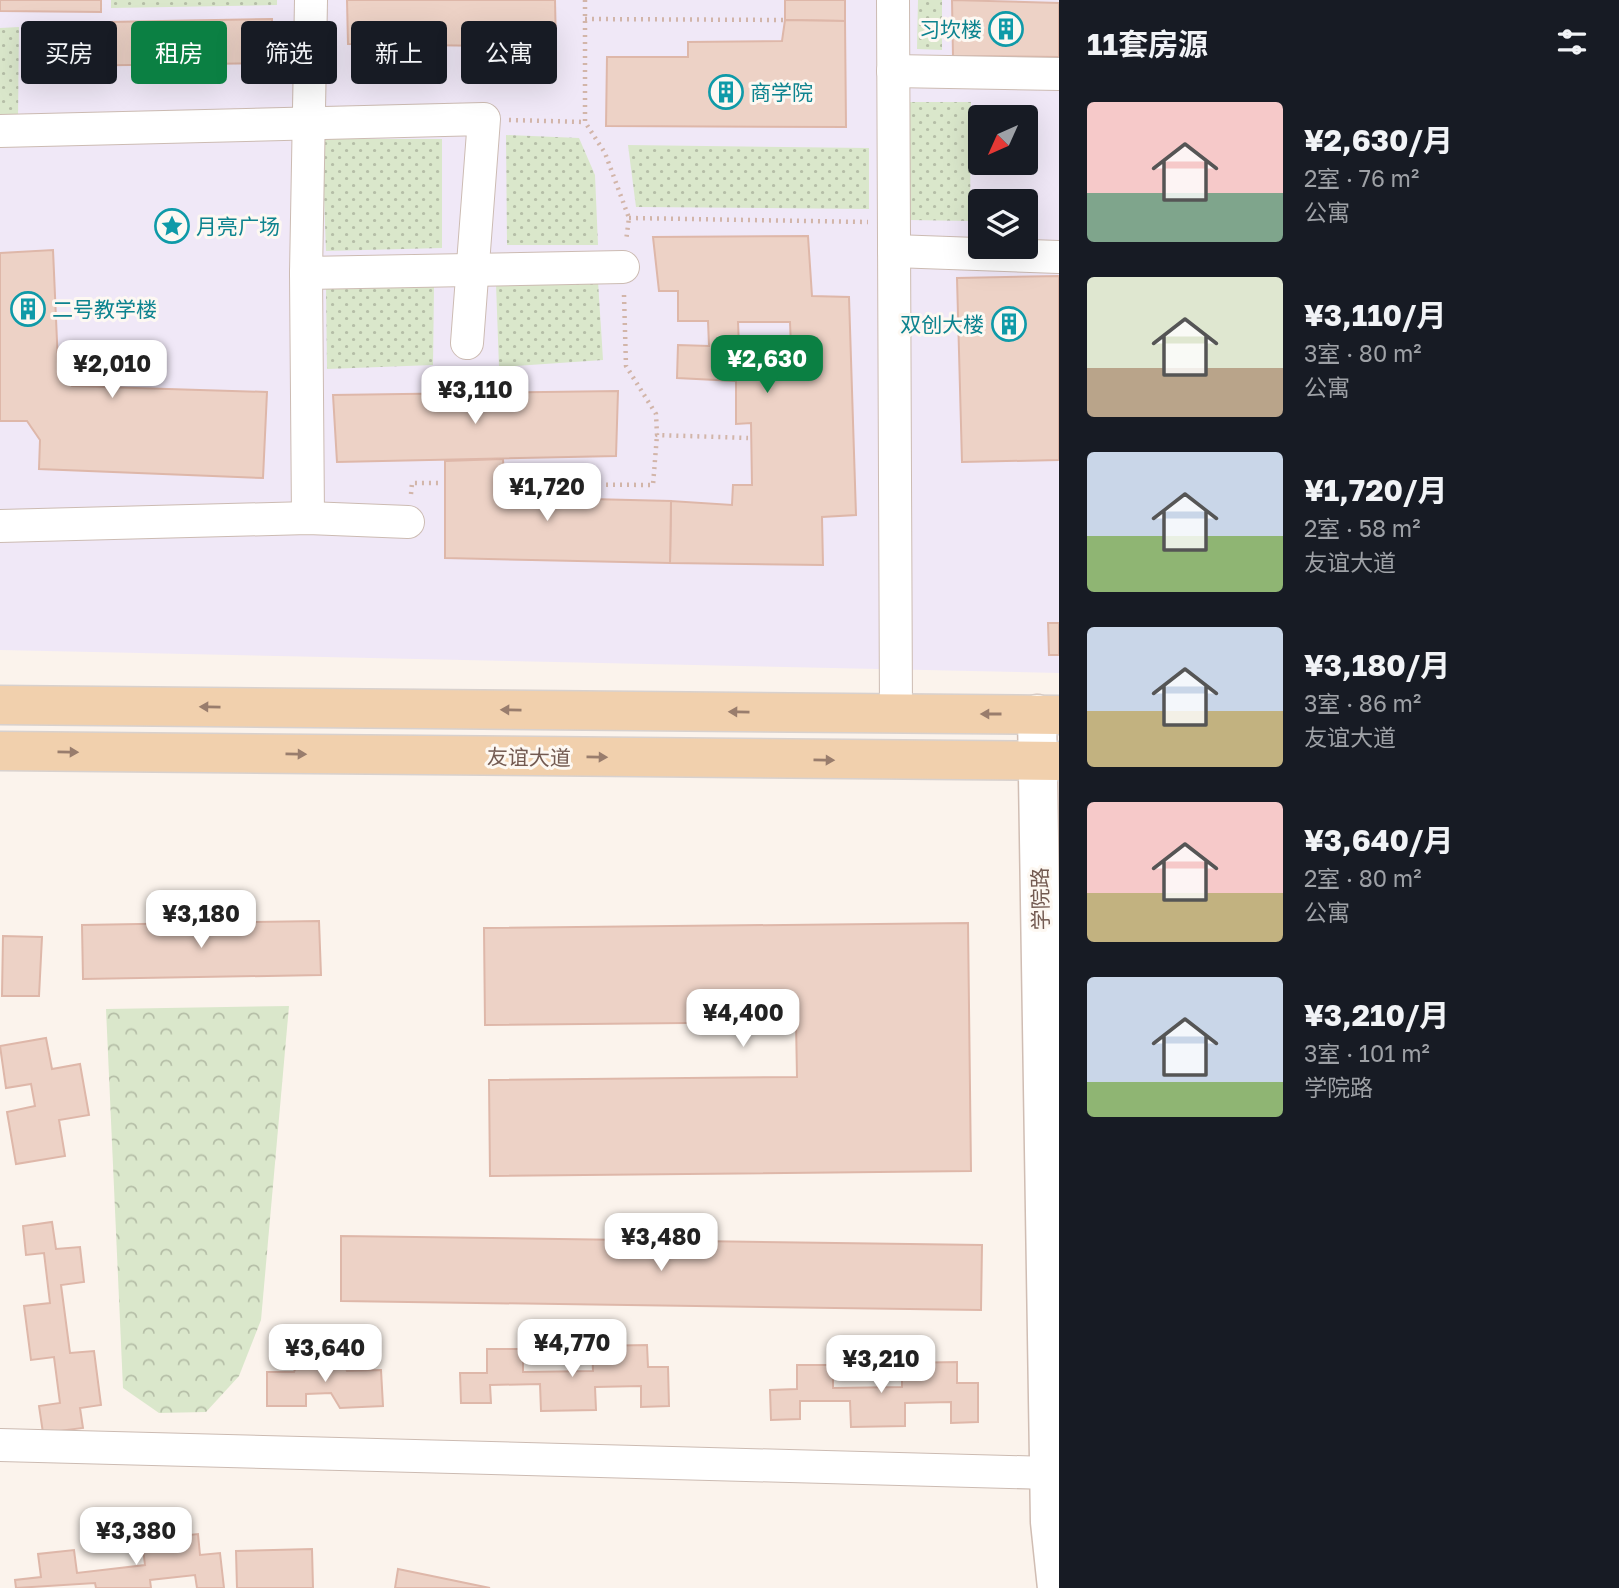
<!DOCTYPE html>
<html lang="zh">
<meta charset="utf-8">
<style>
body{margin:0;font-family:"Golos Text","Noto Sans SC",sans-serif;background:#20242c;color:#f1f3f6;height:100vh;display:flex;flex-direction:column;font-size:26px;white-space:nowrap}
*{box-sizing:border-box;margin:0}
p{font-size:23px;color:#9ea1a6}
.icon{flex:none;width:38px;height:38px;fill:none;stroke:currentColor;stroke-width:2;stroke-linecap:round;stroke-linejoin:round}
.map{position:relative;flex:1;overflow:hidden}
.sheet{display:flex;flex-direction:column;background:#171b24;width:560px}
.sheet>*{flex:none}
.top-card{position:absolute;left:21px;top:21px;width:665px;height:63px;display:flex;gap:14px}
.needle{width:46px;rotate:225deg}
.tools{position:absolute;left:968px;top:105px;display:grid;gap:14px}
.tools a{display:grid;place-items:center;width:70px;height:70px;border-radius:7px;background:#171b24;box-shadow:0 7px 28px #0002;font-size:35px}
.price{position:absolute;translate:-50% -60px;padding:0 16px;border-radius:14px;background:#fff;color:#222;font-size:23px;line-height:46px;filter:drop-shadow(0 2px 4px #0008)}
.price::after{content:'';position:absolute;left:50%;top:42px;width:21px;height:16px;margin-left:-10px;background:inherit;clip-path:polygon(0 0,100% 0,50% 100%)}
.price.active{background:#0b8043;color:#fff}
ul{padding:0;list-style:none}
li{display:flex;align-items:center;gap:21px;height:175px;padding:0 28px}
li span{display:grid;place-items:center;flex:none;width:196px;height:140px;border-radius:7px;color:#555}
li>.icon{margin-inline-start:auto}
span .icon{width:84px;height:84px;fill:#fffc;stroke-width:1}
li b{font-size:30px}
h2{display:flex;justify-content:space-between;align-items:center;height:84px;padding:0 28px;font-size:30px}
.chip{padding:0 24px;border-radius:7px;background:#171b24;box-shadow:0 7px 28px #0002;font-size:24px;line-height:63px}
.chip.active{background:#0b8043;color:#fff}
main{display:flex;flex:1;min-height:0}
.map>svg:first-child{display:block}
.education{fill:#f0e8f7;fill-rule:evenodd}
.grass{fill:url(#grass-dots)}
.park{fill:url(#park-crowns)}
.building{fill:#edd2c6;stroke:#deb7a9;stroke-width:2;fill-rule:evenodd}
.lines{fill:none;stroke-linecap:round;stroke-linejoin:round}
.street-casing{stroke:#ccbbb2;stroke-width:34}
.secondary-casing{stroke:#d0bdb3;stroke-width:41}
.primary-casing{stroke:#d8d1ce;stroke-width:41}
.path{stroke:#d2b5a9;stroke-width:4.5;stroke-dasharray:2 5;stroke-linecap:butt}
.street{stroke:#fff;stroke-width:32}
.secondary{stroke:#fff;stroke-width:38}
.primary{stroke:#f1d0ad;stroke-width:38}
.oneway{fill:#997d6d}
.labels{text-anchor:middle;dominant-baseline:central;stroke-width:6;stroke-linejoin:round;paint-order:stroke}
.culture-label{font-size:21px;fill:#0d838f;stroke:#fdf8f2;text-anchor:start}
.street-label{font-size:21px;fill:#735a51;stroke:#fdf8f2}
</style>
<main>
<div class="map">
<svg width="1059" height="1588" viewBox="0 0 1059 1588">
<defs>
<pattern id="grass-dots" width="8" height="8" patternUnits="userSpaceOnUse" patternTransform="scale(1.75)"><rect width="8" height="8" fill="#dae7cb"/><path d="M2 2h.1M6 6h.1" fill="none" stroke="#b5bea7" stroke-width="1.8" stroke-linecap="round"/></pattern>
<pattern id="park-crowns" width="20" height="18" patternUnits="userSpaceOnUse" patternTransform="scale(1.75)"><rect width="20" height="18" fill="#dae7cb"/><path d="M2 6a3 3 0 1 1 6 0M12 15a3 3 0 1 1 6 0" fill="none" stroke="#b5bea7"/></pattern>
</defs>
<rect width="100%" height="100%" fill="#fbf3ec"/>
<path class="education" d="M0,0H1059V673L0,650ZM980,117H1026V163H980ZM980,201H1026V247H980Z"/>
<g class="grass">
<polygon points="111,0 277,0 277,5 111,8"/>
<polygon points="918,0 942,0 942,50 917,49"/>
<polygon points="19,27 18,119 0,119 0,28"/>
<polygon points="910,102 971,102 970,221 909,220"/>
<polygon points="506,135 579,138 595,175 598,245 507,245"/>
<polygon points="322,139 442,139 442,248 326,251"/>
<polygon points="628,145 869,148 869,209 636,207"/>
<polygon points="598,281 603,360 499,367 496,284"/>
<polygon points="434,286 433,365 327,369 326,288"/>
</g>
<polygon class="park" points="289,1006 261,1320 239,1376 206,1412 159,1413 123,1388 106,1009"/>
<g class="building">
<polygon points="0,0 101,0 101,12 0,11"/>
<polygon points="347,0 555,0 556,47 348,44"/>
<polygon points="785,0 845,0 845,21 785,20"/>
<polygon points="952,0 1059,3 1059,57 953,56"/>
<polygon points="272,19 273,63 57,66 56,23"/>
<polygon points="785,20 845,21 846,127 606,126 607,57 688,57 688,42 782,41"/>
<path d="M808,236L812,296L849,297L856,515L822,517L823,565L670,563L671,501L732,505L733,485H752L751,423L736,424V381L677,378L678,345L709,346L708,321H678V291H659L653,237ZM738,322H790L791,347L739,346Z"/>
<polygon points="53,250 58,364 72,386 267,392 263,478 39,469 40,440 27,421 0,421 0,253"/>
<polygon points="1059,276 1059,460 962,462 957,278"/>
<polygon points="618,391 616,456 337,462 333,395"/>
<polygon points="503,459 505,497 671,501 670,563 445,558 445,461"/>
<polygon points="1048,623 1059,623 1059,655 1049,655"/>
<polygon points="319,921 321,975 83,979 82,925"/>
<polygon points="968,923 971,1171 490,1176 489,1080 797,1077 796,1022 485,1025 484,928"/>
<polygon points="3,936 42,937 39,996 2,996"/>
<polygon points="46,1038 52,1069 80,1064 89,1115 59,1120 65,1156 16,1164 7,1112 35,1106 31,1084 6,1088 0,1046"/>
<polygon points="52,1222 56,1249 80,1247 84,1282 61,1285 70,1353 94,1351 101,1405 80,1408 83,1428 43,1433 39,1406 60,1403 54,1357 31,1360 24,1306 50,1303 44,1253 26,1255 23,1226"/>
<polygon points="341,1236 982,1245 981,1310 341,1301"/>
<polygon points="647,1345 648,1367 668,1367 669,1406 641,1407 641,1386 595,1387 596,1410 541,1411 540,1384 490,1385 491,1403 461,1403 460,1373 487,1373 487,1349 523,1349 523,1372 593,1371 592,1346"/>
<polygon points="342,1356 347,1371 381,1370 383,1406 340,1408 331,1393 306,1394 306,1406 267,1406 267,1372 294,1372 299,1359"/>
<polygon points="957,1362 957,1383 978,1383 978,1422 951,1423 951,1402 905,1403 905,1426 851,1427 850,1401 800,1401 800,1419 771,1420 770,1390 797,1389 797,1365 833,1365 833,1388 902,1387 902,1363"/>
<polygon points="198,1534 200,1555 220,1553 224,1588 197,1588 195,1575 150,1580 151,1588 96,1588 95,1583 16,1588 15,1580 41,1577 38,1554 74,1550 77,1573 145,1565 142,1540"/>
<polygon points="312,1549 313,1588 237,1588 236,1551"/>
<polygon points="398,1569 490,1588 395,1588"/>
</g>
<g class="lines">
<g class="street-casing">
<g id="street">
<polyline points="893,0 896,714"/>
<polyline points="893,71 1059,74"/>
<polyline points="0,131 484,119 467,343"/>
<polyline points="894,251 1059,257"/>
<polyline points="306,273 623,267"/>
<polyline points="308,518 306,273 311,0"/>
<polyline points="0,526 308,518 408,522"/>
<polyline points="0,1445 1049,1473"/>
</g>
</g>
<g class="secondary-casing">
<polyline id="secondary" points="1037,714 1050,1522 1057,1588"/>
</g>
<g class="primary-casing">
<g id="primary">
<polyline points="0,705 1059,715"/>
<polyline points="0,751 1059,761"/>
</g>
</g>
<g class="path">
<polyline points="585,0 585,122 605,153 629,218 626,241"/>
<polyline points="585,19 785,20"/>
<polyline points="509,120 585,122"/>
<polyline points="629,218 868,222"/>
<polyline points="624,295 626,366 656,414 657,435 748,438"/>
<polyline points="508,484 653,485 657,435"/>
<polyline points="411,494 412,483 441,483"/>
</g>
<use href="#street" class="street"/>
<use href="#secondary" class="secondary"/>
<use href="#primary" class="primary"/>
</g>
<defs><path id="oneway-solid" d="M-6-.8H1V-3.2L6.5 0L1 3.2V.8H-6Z" transform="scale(1.75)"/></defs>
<g class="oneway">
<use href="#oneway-solid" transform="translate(210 707) rotate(-179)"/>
<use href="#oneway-solid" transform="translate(511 710) rotate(-179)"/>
<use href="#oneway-solid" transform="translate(739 712) rotate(-179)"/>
<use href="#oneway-solid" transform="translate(991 714) rotate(-180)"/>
<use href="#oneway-solid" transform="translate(68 752) rotate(1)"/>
<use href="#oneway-solid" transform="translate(296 754) rotate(1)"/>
<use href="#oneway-solid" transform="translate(597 757) rotate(1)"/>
<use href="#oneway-solid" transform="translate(824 760) rotate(1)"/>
</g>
<defs>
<g id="building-ring" transform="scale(1.75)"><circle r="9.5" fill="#fdf8f2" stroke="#0f9aa8" stroke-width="1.5"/><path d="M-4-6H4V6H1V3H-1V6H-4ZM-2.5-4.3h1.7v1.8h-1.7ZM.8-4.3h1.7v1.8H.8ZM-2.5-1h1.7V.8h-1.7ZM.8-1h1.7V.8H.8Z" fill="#0f9aa8"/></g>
<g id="sight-ring" transform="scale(1.75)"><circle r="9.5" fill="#fdf8f2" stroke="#0f9aa8" stroke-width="1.5"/><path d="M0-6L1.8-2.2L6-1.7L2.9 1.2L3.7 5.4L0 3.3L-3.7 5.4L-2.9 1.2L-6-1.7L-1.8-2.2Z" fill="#0f9aa8"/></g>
</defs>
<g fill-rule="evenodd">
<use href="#building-ring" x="1006" y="29"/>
<use href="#building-ring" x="726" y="92"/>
<use href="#sight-ring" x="172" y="226"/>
<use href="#building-ring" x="28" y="309"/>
<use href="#building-ring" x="1009" y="324"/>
</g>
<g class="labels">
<g class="culture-label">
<text x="982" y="29" text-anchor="end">习坎楼</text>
<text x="750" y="92">商学院</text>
<text x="196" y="226">月亮广场</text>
<text x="52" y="309">二号教学楼</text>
<text x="984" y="324" text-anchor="end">双创大楼</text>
</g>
<g class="street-label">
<text transform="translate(529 757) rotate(1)">友谊大道</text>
<text transform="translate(1040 899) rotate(-91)">学院路</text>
</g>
</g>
</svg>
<div class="tools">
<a><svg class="needle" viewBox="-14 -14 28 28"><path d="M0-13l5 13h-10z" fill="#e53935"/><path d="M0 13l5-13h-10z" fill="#9ea1a6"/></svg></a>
<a><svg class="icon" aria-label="layers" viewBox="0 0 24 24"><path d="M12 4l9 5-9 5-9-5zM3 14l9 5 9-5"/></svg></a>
</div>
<b class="price active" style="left:767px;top:395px">¥2,630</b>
<b class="price" style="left:112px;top:400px">¥2,010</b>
<b class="price" style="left:475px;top:426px">¥3,110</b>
<b class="price" style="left:547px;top:523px">¥1,720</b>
<b class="price" style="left:201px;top:950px">¥3,180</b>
<b class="price" style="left:743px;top:1049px">¥4,400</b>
<b class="price" style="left:661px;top:1273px">¥3,480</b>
<b class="price" style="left:572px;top:1379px">¥4,770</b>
<b class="price" style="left:325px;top:1384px">¥3,640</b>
<b class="price" style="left:881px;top:1395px">¥3,210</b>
<b class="price" style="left:136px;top:1567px">¥3,380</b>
<div class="top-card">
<a class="chip">买房</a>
<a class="chip active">租房</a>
<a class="chip">筛选</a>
<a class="chip">新上</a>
<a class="chip">公寓</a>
</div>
</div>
<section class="sheet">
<h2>11套房源<svg class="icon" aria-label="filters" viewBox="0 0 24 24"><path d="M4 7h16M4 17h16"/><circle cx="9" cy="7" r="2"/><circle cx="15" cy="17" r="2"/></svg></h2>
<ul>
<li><span style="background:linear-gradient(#f6c9c9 65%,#7fa58c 0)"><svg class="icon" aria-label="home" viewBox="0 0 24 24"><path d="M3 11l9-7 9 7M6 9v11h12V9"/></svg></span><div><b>¥2,630/月</b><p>2室 · 76 m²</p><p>公寓</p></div></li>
<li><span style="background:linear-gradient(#dfe7d0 65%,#b9a48a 0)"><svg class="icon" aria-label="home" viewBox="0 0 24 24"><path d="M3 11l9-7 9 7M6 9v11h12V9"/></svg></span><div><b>¥3,110/月</b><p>3室 · 80 m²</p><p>公寓</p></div></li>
<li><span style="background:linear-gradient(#c9d6e8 60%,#8fb573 0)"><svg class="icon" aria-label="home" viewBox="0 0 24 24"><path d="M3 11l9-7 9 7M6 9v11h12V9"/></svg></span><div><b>¥1,720/月</b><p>2室 · 58 m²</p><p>友谊大道</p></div></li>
<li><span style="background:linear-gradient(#c9d6e8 60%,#c2b280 0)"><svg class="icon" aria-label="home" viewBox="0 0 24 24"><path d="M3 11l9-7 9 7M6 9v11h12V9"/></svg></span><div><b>¥3,180/月</b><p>3室 · 86 m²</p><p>友谊大道</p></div></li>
<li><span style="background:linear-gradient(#f6c9c9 65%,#c2b280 0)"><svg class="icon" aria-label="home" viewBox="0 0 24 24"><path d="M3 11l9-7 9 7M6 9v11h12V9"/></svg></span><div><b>¥3,640/月</b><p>2室 · 80 m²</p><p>公寓</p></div></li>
<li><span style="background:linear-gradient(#c9d6e8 75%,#8fb573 0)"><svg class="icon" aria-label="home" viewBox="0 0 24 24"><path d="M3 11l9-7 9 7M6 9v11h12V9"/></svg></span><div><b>¥3,210/月</b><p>3室 · 101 m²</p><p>学院路</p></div></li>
</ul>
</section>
</main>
